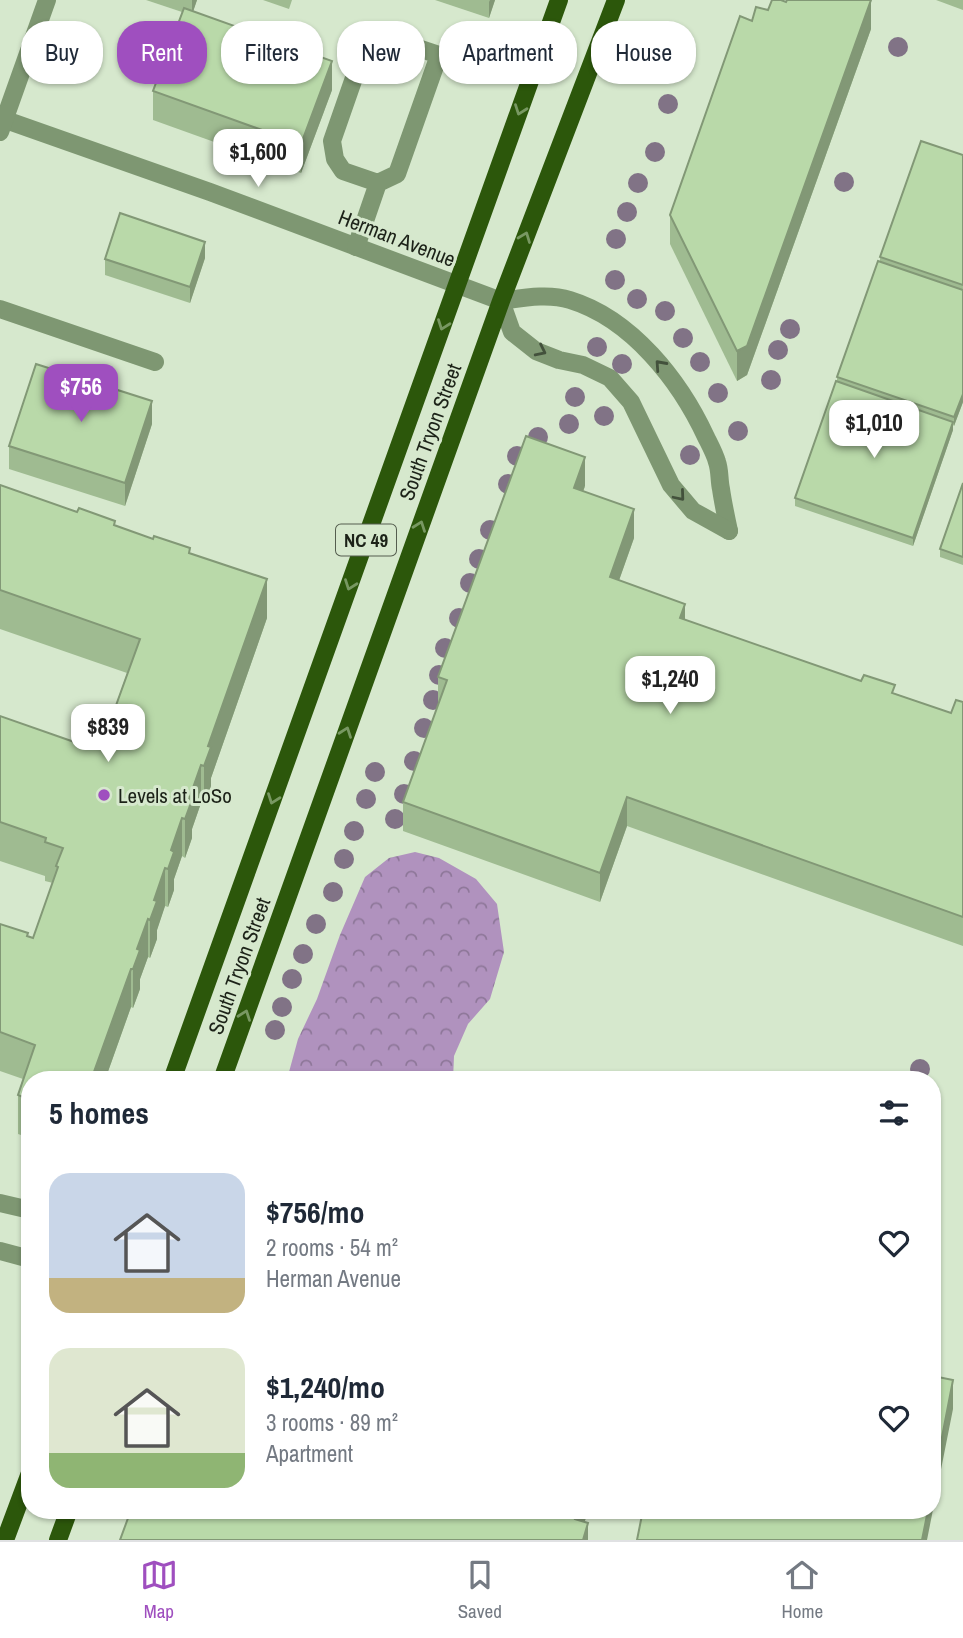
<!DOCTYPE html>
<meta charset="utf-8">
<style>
body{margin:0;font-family:"Archivo Narrow",sans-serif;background:#f2f2f3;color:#1f2937;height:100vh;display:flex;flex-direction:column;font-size:26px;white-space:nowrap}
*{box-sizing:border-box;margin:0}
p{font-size:23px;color:#747a83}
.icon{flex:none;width:38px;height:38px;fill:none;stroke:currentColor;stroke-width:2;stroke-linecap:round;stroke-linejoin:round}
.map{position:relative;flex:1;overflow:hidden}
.sheet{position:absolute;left:21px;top:1071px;width:920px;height:448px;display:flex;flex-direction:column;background:#fff;border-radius:28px;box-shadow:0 2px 5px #0004}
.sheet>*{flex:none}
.guide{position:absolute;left:21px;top:21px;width:922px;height:63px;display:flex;gap:14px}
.price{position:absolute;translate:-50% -60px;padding:0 16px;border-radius:14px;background:#fff;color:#222;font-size:23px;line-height:46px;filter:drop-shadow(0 2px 4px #0008)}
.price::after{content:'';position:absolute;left:50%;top:42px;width:21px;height:16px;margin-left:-10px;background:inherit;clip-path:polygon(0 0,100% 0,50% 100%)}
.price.on{background:#9f4fbf;color:#fff}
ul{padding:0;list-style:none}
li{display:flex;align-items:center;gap:21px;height:175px;padding:0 28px}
li span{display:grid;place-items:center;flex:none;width:196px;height:140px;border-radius:21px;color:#555}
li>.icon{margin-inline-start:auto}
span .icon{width:84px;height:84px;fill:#fffc;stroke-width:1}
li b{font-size:30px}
h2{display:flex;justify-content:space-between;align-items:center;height:84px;padding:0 28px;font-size:30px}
.tag{padding:0 24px;border-radius:28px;background:#fff;box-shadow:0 2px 5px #0004;font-size:24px;line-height:63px}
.tag.on{background:#9f4fbf;color:#fff}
.menu{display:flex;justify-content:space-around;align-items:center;height:98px;border-top:2px solid #e0e1e3;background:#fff;font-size:19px;color:#747a83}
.menu a{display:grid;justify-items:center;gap:4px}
.menu .on{color:#9f4fbf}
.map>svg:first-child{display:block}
.forest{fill:url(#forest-crowns)}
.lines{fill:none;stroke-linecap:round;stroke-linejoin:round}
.minor{stroke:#7e9772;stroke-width:18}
.major{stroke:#2c570b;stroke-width:18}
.tree{fill:#817386}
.wall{fill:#9fbb91}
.shaded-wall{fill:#829876}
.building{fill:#b9d9a9;stroke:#829876;stroke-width:2}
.oneway{stroke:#789862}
.oneway2{stroke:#43513c}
.poi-dot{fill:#9f4fbf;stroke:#d6e8cd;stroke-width:2.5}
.labels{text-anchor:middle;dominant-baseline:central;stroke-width:6;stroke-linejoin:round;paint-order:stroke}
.shield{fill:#d6e8cd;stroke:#545d4e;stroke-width:2}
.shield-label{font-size:19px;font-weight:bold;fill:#1c2218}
.street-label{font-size:21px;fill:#1c2218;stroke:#d6e8cd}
.poi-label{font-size:21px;fill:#1c2218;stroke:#d6e8cd;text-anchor:start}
</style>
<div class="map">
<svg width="963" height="1540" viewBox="0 0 963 1540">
<defs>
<pattern id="forest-crowns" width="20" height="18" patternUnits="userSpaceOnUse" patternTransform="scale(1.75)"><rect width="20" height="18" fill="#b092be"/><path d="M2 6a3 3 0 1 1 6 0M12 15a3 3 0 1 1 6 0" fill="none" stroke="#8e7799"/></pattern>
</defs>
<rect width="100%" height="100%" fill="#d6e8cd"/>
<polygon class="forest" points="415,852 439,858 476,879 497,904 504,952 490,999 468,1024 454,1056 453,1080 292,1080 289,1072 298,1039 317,999 340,935 365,877 389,858"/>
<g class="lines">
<g class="minor">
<path d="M0,118L210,192L501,301C523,298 548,293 570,300C632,319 680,381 706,437C710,445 715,454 717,462C720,470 719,480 721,489C723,503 726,517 729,531"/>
<polyline points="0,132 47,0"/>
<polyline points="356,247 378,183 397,174 439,55 370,32 332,141 335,159 343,171 378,183"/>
<polyline points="501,301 512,332 536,351 559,360 583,365 610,378 631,402 671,485 693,511 729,531"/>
<polyline points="0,309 155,362"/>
<polyline points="0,1203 30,1210"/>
<polyline points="0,1251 30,1259"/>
</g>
<g class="major">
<polyline points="172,1080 559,0"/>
<polyline points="222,1080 501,301 616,0"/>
<polyline points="5,1540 30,1473"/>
<polyline points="58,1540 69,1510"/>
</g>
</g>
<g class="tree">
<circle cx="674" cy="43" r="10"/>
<circle cx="898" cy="47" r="10"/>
<circle cx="672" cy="73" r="10"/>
<circle cx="668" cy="104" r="10"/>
<circle cx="655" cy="152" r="10"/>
<circle cx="844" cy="182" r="10"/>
<circle cx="638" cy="183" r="10"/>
<circle cx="627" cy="212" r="10"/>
<circle cx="616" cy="239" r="10"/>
<circle cx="615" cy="280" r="10"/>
<circle cx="637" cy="299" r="10"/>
<circle cx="665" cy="311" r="10"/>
<circle cx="790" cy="329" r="10"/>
<circle cx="683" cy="338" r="10"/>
<circle cx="597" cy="347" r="10"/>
<circle cx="778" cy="350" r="10"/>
<circle cx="700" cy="362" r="10"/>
<circle cx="622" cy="364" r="10"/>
<circle cx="771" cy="380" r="10"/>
<circle cx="718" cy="393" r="10"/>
<circle cx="575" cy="397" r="10"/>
<circle cx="604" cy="416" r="10"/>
<circle cx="569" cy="424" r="10"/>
<circle cx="738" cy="431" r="10"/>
<circle cx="538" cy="437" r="10"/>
<circle cx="690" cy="455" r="10"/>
<circle cx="517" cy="456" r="10"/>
<circle cx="508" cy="484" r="10"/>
<circle cx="490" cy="530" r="10"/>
<circle cx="479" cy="559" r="10"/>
<circle cx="470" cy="583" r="10"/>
<circle cx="459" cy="618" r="10"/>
<circle cx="445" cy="648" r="10"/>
<circle cx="439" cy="675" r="10"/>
<circle cx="433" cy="700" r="10"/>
<circle cx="424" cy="728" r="10"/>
<circle cx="414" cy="761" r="10"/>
<circle cx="375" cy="772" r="10"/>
<circle cx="404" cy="794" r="10"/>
<circle cx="366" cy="799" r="10"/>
<circle cx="395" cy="819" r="10"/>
<circle cx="354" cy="831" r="10"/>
<circle cx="344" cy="859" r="10"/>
<circle cx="333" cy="892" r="10"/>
<circle cx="316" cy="924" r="10"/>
<circle cx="303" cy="954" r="10"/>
<circle cx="292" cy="979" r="10"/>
<circle cx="282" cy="1007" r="10"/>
<circle cx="275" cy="1030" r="10"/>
<circle cx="920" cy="1069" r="10"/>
</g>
<g class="wall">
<polygon points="146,0 197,0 193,11 332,90 301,173 153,120 153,91 182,12"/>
<polygon points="263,0 292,0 289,9"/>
<polygon points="435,0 495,0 489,18"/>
<polygon points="936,0 963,0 963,10"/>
<polygon points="786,2 871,29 747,375 737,381 670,244 670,215 752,21 768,10"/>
<polygon points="963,155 963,402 954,426 953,425 953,430 913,546 795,506 795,498 837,382 837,377 880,261 880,257"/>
<polygon points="205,258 190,303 105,275 105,259"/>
<polygon points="152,424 125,506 9,469 9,446"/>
<polygon points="963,483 963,565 940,557 940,549"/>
<polygon points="0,485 190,553 267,618 211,778 211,786 204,804 201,803 192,829 192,838 185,858 182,856 174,879 174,890 168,907 165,906 157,930 157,939 150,958 148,957 140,979 140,989 133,1008 131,1007 105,1080 30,1080 30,1138 18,1134 18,1095 23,1079 0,1071 0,924 33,938 53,883 45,881 45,876 0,861 0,716 80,744 98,748 106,733 127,673 0,629"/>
<polygon points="585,486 583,491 634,538 619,580 685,620 951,713 963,702 963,946 627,826 600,902 403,831 403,802 438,705 438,677"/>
</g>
<g class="shaded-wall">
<polygon points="192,0 197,0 192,15"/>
<polygon points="490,0 495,0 489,18 489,2"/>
<polygon points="871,0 871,29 747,375 737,381 737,351"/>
<polygon points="332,61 332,90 301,173 301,144"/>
<polygon points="205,242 205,258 190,303 190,287"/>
<polygon points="963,394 963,402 954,426 954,417"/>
<polygon points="152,401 152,424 125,506 125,483"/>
<polygon points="953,422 953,430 913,546 913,538"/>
<polygon points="585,457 585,486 574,517 574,488"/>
<polygon points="634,509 634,538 610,606 610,577"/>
<polygon points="267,579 267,618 211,778 211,786 204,804 204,766 208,746"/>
<polygon points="685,604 685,633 680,618"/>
<polygon points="201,765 201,803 192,829 192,838 185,858 185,819 189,799"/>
<polygon points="627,797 627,826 600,902 600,873"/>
<polygon points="182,818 182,856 174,879 174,890 168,907 168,869 171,850"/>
<polygon points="165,868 165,906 157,930 157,939 150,958 150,920 154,900"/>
<polygon points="148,919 148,957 140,979 140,989 133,1008 133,969 137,949"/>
<polygon points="131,969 131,1007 105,1080 91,1080"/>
<polygon points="953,1380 953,1409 927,1540 922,1540 928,1510 933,1510 933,1484"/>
<polygon points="578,1510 589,1510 578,1540 575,1519"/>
<polygon points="588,1523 588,1540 583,1540"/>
</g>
<g class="building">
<polygon points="772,0 781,0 786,2 787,0 871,0 747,346 737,351 670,215 740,16 752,21 756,7 768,10"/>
<polygon points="184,8 332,61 301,144 153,91"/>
<polygon points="921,141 963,155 963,285 880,257"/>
<polygon points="120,213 205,242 190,287 105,259"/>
<polygon points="878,261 963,290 963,394 954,417 837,377"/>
<polygon points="36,364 152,401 125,483 9,446"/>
<polygon points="836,381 953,422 913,538 795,498"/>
<polygon points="526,436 585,457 574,488 634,509 610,577 685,604 680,618 861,681 864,675 895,685 892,693 951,713 956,700 963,702 963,917 627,797 600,873 403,802 447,680 438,677"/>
<polygon points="963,483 963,557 940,549"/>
<polygon points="0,485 77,512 79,508 115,521 114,525 153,539 154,536 190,548 189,553 267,579 208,746 211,747 204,766 201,765 189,799 192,800 185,819 182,818 171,850 174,852 168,869 165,868 154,900 157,901 150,920 148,919 137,949 140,950 133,969 131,969 91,1080 30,1080 30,1100 18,1095 35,1045 0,1032 0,924 28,933 27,936 33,938 58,867 56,866 63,848 45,842 46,838 0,822 0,716 80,744 80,742 98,748 103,732 106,733 140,639 0,590"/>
<polygon points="933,1376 953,1380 933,1484"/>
<polygon points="131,1510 578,1510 575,1519 588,1523 583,1540 120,1540"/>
<polygon points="643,1510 928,1510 922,1540 637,1540"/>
</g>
<defs><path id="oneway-chevron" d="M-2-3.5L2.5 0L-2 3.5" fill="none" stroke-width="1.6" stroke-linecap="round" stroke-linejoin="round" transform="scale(1.75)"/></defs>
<g class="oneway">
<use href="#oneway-chevron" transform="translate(520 110) rotate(110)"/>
<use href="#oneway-chevron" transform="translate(525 237) rotate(-69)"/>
<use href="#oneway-chevron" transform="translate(443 325) rotate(110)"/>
<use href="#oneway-chevron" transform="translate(420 526) rotate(-70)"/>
<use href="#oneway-chevron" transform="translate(350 585) rotate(110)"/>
<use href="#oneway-chevron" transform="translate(346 732) rotate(-70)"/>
<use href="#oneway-chevron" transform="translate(273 799) rotate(110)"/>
<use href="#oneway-chevron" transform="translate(245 1015) rotate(-70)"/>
</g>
<g class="oneway2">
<use href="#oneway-chevron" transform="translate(541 351) rotate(26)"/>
<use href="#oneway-chevron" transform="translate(660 365) rotate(-132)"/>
<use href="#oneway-chevron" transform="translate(680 496) rotate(50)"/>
</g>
<circle class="poi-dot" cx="104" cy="795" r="7"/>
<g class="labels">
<rect class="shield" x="336" y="524.5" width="60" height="31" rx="5"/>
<g class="shield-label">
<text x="366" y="540">NC 49</text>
</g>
<g class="street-label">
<text transform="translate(397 238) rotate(21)">Herman Avenue</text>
<text transform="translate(430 432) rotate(-70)">South Tryon Street</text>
<text transform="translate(239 966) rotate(-70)">South Tryon Street</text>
</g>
<g class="poi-label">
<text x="118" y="795">Levels at LoSo</text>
</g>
</g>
</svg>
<b class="price" style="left:258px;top:189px">$1,600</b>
<b class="price on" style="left:81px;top:424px">$756</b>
<b class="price" style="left:874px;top:460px">$1,010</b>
<b class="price" style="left:670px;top:716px">$1,240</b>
<b class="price" style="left:108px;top:764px">$839</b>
<div class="guide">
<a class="tag">Buy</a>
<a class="tag on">Rent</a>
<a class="tag">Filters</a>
<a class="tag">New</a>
<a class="tag">Apartment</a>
<a class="tag">House</a>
</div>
<section class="sheet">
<h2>5 homes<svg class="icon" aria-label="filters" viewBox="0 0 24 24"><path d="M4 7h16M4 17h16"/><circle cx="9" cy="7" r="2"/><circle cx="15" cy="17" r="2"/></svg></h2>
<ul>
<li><span style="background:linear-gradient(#c9d6e8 75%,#c2b280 0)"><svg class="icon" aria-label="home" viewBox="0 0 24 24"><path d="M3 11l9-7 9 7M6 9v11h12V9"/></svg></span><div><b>$756/mo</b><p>2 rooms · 54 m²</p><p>Herman Avenue</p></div><svg class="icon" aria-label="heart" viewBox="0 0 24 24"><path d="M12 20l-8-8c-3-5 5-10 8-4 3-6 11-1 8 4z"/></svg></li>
<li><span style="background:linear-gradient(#dfe7d0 75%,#8fb573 0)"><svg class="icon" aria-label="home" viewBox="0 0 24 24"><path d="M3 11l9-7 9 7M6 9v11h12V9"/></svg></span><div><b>$1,240/mo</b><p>3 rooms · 89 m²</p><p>Apartment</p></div><svg class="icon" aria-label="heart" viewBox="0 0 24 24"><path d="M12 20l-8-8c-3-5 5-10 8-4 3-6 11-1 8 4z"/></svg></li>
</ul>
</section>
</div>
<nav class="menu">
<a class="on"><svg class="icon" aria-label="map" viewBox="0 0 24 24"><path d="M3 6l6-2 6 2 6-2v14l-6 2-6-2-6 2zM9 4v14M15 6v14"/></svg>Map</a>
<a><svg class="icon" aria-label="saved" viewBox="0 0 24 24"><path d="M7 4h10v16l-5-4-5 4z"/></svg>Saved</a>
<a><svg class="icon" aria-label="home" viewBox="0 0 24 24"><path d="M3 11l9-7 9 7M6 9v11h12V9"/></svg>Home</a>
</nav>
